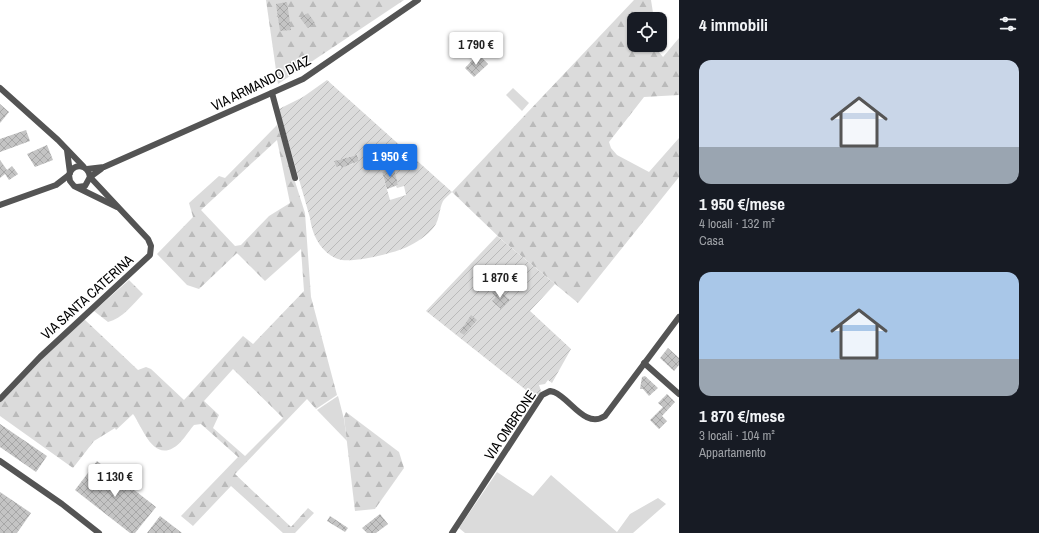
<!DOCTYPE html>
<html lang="it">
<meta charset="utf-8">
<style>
body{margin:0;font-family:"Archivo Narrow",sans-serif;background:#242831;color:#f1f3f6;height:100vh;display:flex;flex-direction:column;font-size:15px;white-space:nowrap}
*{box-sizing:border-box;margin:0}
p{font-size:13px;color:#9ea1a6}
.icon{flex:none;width:22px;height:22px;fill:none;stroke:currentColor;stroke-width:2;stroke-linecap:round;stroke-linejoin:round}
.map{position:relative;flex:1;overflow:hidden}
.details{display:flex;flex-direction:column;background:#171b24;width:360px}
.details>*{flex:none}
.buttons{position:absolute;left:627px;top:12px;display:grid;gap:8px}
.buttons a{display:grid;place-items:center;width:40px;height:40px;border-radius:8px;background:#171b24;box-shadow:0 1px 3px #0004;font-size:20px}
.price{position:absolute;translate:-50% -34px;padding:0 9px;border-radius:4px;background:#fff;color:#222;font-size:13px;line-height:26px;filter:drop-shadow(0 1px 2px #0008)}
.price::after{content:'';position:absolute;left:50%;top:24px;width:12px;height:9px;margin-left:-6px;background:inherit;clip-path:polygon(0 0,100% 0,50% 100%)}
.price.active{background:#1a73e8;color:#fff}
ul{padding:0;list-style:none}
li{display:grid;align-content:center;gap:8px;height:212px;padding:0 20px}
li span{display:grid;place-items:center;height:124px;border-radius:12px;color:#555}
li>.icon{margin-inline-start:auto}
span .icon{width:72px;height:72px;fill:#fffc;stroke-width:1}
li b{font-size:17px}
h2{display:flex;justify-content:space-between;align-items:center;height:48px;padding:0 20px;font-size:17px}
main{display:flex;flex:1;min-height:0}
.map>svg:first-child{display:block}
.green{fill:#dbdbdb}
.forest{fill:url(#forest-firs);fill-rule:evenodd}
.garden{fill:url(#garden-furrows);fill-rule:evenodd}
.building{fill:url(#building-cross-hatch)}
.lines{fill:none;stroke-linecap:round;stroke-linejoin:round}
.minor{stroke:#545454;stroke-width:6}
.labels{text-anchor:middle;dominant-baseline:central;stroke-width:3;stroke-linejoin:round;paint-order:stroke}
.street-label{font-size:14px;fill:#000;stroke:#fff}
</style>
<main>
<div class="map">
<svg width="679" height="533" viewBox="0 0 679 533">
<defs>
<pattern id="forest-firs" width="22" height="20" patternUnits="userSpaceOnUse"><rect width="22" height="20" fill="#dbdbdb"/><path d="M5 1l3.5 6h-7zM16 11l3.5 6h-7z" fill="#bababa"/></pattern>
<pattern id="garden-furrows" width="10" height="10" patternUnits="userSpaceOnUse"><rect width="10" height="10" fill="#dbdbdb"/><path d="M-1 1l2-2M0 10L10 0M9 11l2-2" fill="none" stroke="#bababa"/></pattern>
<pattern id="building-cross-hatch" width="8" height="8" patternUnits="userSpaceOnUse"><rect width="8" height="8" fill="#c4c4c4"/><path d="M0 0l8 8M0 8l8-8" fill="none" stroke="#a7a7a7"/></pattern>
</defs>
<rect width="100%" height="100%" fill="#fff"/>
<g class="green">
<polygon points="513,88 529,103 522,111 506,95"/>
<polygon points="338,396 344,419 347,441 317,410"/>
<polygon points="497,472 533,496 551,475 617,532 630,514 658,498 666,504 633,533 465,533 459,528"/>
</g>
<g class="forest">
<polygon points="266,0 404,0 278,84"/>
<polygon points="634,0 651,0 654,19 634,19 634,45 659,45 658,51 663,57 679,38 679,95 644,97 609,142 611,148 617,155 649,172 679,138 679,177 578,303 502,240 452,192"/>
<path d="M277,125L305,213L311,297L337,395L316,409L307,399L235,474L291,527L308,508L314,513L295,533H283L231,486L193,526L181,516L238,457L201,424L194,425C188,432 181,444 173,448C152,460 142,426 133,414L116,430L115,428L94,441L73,468L0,416V401L22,377L84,319L138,370L146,367L151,369L184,400L243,336L253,344L304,291L301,249L265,281L237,253L199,289L187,285L157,254L193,217L189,203L219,176L225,178ZM277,140L290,203L269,216L241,245L235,246L201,210ZM233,369L283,418L245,456L213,428L219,415L204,401Z"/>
<path d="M129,280L143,294C133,304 122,319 108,322L94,311Z"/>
<polygon points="346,412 399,452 404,468 375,509 355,511 344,417"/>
</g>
<g class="garden">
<path d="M327,80L452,192C449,195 445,198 443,201C439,209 440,219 434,227C428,235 416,243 407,247C395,253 350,264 338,259C321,253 312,235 310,218L279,109L303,97ZM357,155L359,161L353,163V164L336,167L334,161ZM394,169L398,185L396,186L397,188L404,186L406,195L390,200L382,172Z"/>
<polygon points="497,236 555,284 530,311 571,349 552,383 548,380 545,384 539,385 541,391 536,398 426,311"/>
</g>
<g class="building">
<polygon points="287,2 291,30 280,31 276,4"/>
<polygon points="308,13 315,23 308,28 300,18"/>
<polygon points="478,54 488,64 474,77 465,68"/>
<polygon points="0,104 9,112 0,123"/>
<polygon points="26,130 30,141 0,152 0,139"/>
<polygon points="47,145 53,160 35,167 27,154"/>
<polygon points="357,155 359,161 341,168 341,166 336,167 334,161"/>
<polygon points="0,160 7,170 12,166 18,174 9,180 5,174 0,178"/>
<polygon points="394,168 398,185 387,189 382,172"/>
<polygon points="497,288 510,300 501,309 492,301 496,297 492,293"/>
<polygon points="471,315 477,320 464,335 460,332"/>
<polygon points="668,348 679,358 679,365 674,371 660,358"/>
<polygon points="645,376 658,388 649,396 643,389 640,389 642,377"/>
<polygon points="667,394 675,402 662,416 667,421 659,429 650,420 663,407 658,403"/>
<polygon points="0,424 47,456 36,472 0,447"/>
<polygon points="97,461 156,507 135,533 130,533 75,490"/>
<polygon points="0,492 31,513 17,533 0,533"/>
<polygon points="380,514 388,524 376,533 367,533 362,528"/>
<polygon points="160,516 182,533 147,533"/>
<polygon points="330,516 348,528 345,532 327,521"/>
</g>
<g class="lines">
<g class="minor">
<polyline points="0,88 58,140 83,166"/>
<polyline points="272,93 295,178"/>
<polyline points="67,150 70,173"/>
<polyline points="87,169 104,167 303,79 418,0"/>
<path d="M77,187L85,186L90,177C88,164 73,162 69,175L70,181L74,186L117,207"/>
<polyline points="0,205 56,185 69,175"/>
<polyline points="644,363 679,394"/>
<polyline points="0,399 40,357 150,255 151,246 148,239 90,177 101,169"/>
<polyline points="0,461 62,504 99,533"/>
<path d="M452,533L542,395L550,391L554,392C571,399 585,429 605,416L679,317"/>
</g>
</g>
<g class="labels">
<g class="street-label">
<text transform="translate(261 83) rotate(-26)">VIA ARMANDO DIAZ</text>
<text transform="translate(87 297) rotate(-42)">VIA SANTA CATERINA</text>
<text transform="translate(510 425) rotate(-56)">VIA OMBRONE</text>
</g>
</g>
</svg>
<div class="buttons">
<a><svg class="icon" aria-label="locate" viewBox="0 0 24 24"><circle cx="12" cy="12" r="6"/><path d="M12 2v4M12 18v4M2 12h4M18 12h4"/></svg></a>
</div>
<b class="price" style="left:476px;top:66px">1 790 €</b>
<b class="price active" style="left:390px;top:178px">1 950 €</b>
<b class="price" style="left:500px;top:299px">1 870 €</b>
<b class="price" style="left:115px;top:498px">1 130 €</b>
</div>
<section class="details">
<h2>4 immobili<svg class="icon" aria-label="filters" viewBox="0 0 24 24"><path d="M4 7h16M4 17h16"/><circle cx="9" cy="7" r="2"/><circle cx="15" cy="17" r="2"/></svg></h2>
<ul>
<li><span style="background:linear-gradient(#c9d6e8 70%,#9aa5b1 0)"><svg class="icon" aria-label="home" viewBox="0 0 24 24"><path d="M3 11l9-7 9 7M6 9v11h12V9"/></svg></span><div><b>1 950 €/mese</b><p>4 locali · 132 m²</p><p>Casa</p></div></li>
<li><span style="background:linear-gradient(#a9c7e8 70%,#9aa5b1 0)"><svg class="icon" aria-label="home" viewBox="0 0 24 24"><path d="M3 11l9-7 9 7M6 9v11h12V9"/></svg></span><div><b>1 870 €/mese</b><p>3 locali · 104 m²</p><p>Appartamento</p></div></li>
</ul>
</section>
</main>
